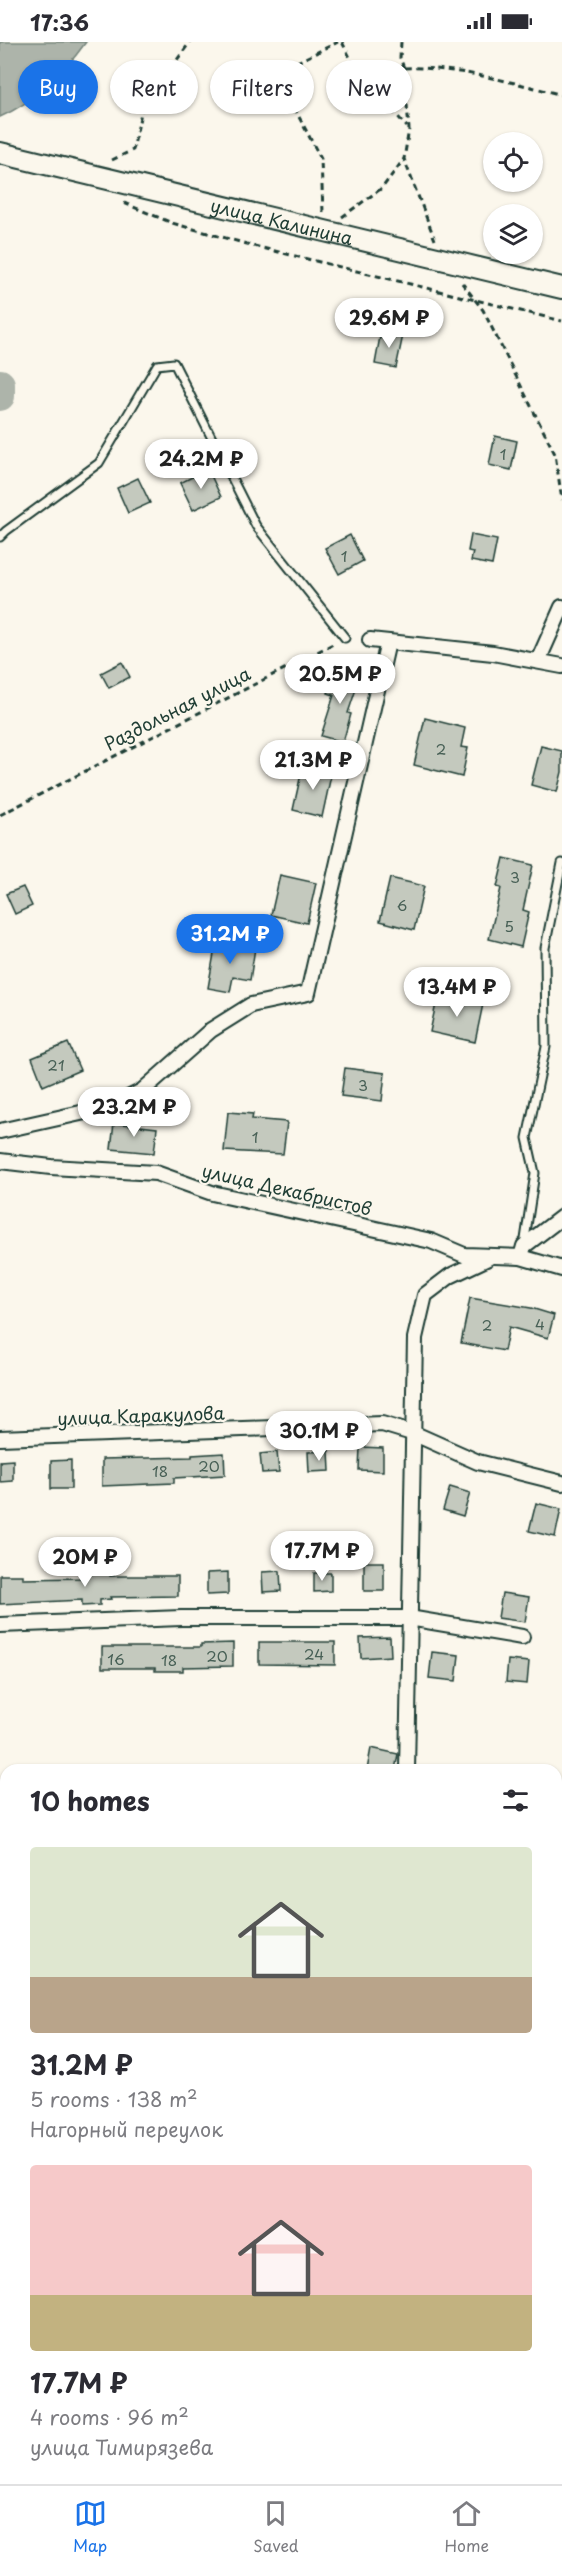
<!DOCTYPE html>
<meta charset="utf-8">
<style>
body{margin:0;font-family:"Playpen Sans",sans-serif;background:#f2f2f3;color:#2b2b33;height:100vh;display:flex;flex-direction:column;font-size:22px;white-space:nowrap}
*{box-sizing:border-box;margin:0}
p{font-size:20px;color:#7c7c81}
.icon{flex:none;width:33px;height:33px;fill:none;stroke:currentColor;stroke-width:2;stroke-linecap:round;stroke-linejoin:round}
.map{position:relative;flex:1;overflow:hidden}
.details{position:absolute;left:0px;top:1722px;width:562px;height:720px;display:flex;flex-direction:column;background:#fff;border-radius:18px 18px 0 0;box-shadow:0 2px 4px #0004}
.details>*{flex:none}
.guide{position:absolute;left:18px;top:18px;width:526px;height:54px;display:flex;gap:12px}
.fabs{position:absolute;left:483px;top:90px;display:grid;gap:12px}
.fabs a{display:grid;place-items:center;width:60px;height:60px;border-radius:50%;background:#fff;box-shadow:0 2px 4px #0004;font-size:30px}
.price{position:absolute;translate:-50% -51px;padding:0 14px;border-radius:21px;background:#fff;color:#222;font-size:20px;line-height:39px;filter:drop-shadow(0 2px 3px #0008)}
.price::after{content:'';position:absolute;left:50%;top:36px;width:18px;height:14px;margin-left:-9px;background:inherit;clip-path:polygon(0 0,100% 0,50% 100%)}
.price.current{background:#1a73e8;color:#fff}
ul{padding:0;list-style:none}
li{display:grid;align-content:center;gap:12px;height:318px;padding:0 30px}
li span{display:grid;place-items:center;height:186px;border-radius:6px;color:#555}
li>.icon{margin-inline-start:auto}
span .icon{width:108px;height:108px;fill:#fffc;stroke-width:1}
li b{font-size:26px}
h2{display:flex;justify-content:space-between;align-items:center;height:72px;padding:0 30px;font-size:26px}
.pill{padding:0 21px;border-radius:27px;background:#fff;box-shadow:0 2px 4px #0004;font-size:21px;line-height:54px}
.pill.current{background:#1a73e8;color:#fff}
.status{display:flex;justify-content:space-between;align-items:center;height:42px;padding:0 30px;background:#fff;direction:ltr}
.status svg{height:16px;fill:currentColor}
.tab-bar{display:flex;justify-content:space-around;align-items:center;height:84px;border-top:2px solid #e1e1e2;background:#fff;font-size:16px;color:#7c7c81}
.tab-bar a{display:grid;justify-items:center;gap:3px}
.tab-bar .current{color:#1a73e8}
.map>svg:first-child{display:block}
.water{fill:#adb4aa;stroke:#74847b;stroke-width:1.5}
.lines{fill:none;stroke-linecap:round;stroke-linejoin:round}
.river{stroke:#adb4aa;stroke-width:30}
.building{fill:#c4c9be;stroke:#1f3d34;stroke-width:1.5}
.lane-casing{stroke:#1f3d34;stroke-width:11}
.street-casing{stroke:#1f3d34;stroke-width:18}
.secondary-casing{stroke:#1f3d34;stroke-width:24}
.path{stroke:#1f3d34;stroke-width:3;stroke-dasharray:6 4.5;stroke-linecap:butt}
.lane{stroke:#fbf7ec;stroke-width:7}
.street{stroke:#fbf7ec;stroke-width:14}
.secondary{stroke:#fbf7ec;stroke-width:20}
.labels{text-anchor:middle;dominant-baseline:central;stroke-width:4.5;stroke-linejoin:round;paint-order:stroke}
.number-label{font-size:15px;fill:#486056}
.street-label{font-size:18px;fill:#1f3d34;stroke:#fbf7ec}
</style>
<div class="status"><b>17:36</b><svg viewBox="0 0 49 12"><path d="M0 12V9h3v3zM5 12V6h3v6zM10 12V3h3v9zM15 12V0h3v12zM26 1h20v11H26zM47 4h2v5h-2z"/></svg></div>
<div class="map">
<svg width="562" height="2442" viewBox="0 0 562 2442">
<rect width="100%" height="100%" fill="#fbf7ec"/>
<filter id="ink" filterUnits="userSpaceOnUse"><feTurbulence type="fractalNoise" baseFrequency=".0167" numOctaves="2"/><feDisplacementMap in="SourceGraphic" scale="12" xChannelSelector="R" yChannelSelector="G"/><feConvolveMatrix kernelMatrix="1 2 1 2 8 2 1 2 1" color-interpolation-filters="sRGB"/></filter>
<g filter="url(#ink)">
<path class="water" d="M0,0H86C63,32 36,59 0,75Z"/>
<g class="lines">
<polyline class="river" points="0,342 0,354"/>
</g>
<g class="building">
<polygon points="381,289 403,293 396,326 375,322"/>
<polygon points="495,394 517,399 511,428 489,423"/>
<polygon points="208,427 221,455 193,468 180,441"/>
<polygon points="138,436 150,461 128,471 117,446"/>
<polygon points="350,493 363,519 339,532 325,506"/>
<polygon points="471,493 497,498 492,523 471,519 473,510 468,509"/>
<polygon points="122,620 130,635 109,646 101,631"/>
<polygon points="336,627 360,635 348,671 351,672 343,700 321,694 334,653 328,651"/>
<polygon points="425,676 465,686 461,705 468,706 462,735 414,723"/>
<polygon points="541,704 562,709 562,730 557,750 531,743"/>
<polygon points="303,723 332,729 322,775 293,768"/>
<polygon points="504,816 533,823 523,868 529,870 521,905 489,897 501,846 497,845"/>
<polygon points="280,833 316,841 307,881 271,873"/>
<polygon points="390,836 424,844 414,888 380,879"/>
<polygon points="23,845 32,864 15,872 6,852"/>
<polygon points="216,900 255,906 250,938 233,935 230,950 208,946"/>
<polygon points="438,952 483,962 475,1000 430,990"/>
<polygon points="68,1001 80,1028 43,1044 32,1016"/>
<polygon points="345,1026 385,1031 382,1059 341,1054"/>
<polygon points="228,1070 253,1072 252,1077 287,1080 283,1112 224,1109"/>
<polygon points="114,1081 157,1086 154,1111 111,1107"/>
<polygon points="470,1256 531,1266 554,1273 548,1296 509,1285 504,1309 461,1301"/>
<polygon points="360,1405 383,1406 383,1429 359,1428"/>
<polygon points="329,1409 330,1429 309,1430 308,1410"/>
<polygon points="277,1410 279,1430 262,1431 260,1412"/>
<polygon points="224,1411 225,1433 174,1436 174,1441 102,1444 102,1417 192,1415 192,1413"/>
<polygon points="13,1418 13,1439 0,1440 0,1419"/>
<polygon points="71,1418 71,1447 51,1447 51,1419"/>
<polygon points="450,1445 470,1451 463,1474 443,1468"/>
<polygon points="536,1461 561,1467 555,1495 529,1489"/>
<rect x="364" y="1520" width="20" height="29"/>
<polygon points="81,1522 97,1522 97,1531 110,1530 110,1534 178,1534 178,1554 110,1555 111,1557 100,1558 100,1563 82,1564 82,1558 0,1562 0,1533 23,1533 23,1537 81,1536"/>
<polygon points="280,1529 281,1549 263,1550 262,1530"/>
<polygon points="228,1530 228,1552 207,1553 207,1531"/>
<polygon points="314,1531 331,1531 331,1549 314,1550"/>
<polygon points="502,1551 529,1555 525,1580 498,1576"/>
<polygon points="390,1595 391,1614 361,1616 360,1596"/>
<polygon points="259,1600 335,1600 335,1623 259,1622"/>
<polygon points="233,1601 233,1624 183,1625 183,1629 155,1629 155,1626 102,1626 102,1605 201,1605 201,1602"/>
<polygon points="432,1610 459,1613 456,1639 429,1636"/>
<polygon points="508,1618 529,1620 527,1642 506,1640"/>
<polygon points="371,1706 398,1712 395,1728 367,1728"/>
</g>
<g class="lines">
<g class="lane-casing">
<g id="lane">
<polyline points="0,495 6,489 99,421 157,323 174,321 256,484 345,596"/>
<polyline points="524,1204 535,1131 527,1096 546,1005 545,906 562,821"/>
</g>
</g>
<g class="street-casing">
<g id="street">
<polyline points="370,598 493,611 562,624"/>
<polyline points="538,619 562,565"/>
<polyline points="0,1089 112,1064 142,1049 211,988 251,963 308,951 388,600"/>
<polyline points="0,1119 51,1125 156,1131 212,1151 431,1199 464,1213 521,1215 562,1227"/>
<polyline points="521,1215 524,1204 562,1175"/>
<polyline points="0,1396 382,1382 415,1392 478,1420 562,1441"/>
<polyline points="0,1583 181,1576 409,1576 522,1595"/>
<polyline points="407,1728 415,1296 425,1253 450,1234 488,1216"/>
</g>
</g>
<g class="secondary-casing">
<g id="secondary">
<path id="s1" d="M0,111L562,246"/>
</g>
</g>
<g class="path">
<polyline points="342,0 355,25 407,85"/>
<polyline points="401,0 400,16 404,26 409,87 404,117 435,198"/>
<path d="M405,26C450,24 517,41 562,53"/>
<polyline points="112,118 133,108 142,66 190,0"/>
<polyline points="124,161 172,181 254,204 562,279"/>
<polyline points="323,170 321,117 287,52 281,28 338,0"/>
<polyline points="342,175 382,146 404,117"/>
<polyline points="462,241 483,268 555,412 562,458"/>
<polyline points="0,773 335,601"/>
</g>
<use href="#lane" class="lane"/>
<use href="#street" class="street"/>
<use href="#secondary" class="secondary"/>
</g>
</g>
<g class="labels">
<g class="number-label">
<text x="503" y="411">1</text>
<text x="344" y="513">1</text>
<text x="441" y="706">2</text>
<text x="515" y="834">3</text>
<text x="402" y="862">6</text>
<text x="509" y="883">5</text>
<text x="56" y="1022">21</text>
<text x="363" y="1042">3</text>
<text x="255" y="1094">1</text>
<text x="540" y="1281">4</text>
<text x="487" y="1282">2</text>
<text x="209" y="1423">20</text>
<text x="160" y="1428">18</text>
<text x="314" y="1611">24</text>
<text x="217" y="1613">20</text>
<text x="116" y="1616">16</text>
<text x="169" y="1617">18</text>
</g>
<g class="street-label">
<text stroke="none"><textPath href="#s1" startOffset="290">улица Калинина</textPath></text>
<text transform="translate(177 666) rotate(-27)">Раздольная улица</text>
<text transform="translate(287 1147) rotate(13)">улица Декабристов</text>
<text transform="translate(141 1373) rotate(-2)">улица Каракулова</text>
</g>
</g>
</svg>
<div class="fabs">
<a><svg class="icon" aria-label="locate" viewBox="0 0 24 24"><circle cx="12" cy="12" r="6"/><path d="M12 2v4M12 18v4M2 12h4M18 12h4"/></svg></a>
<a><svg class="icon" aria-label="layers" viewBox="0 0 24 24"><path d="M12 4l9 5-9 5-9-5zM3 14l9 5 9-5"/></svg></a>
</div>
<b class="price" style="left:389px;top:307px">29.6M ₽</b>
<b class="price" style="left:201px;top:448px">24.2M ₽</b>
<b class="price" style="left:340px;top:663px">20.5M ₽</b>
<b class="price" style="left:313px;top:749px">21.3M ₽</b>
<b class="price current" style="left:230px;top:923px">31.2M ₽</b>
<b class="price" style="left:457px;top:976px">13.4M ₽</b>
<b class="price" style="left:134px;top:1096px">23.2M ₽</b>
<b class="price" style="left:319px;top:1420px">30.1M ₽</b>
<b class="price" style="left:322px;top:1540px">17.7M ₽</b>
<b class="price" style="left:85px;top:1546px">20M ₽</b>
<div class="guide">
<a class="pill current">Buy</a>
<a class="pill">Rent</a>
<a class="pill">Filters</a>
<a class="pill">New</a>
</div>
<section class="details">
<h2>10 homes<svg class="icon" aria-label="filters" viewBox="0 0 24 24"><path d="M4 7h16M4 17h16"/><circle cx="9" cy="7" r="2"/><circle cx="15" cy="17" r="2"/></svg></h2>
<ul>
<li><span style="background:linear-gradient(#dfe7d0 70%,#b9a48a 0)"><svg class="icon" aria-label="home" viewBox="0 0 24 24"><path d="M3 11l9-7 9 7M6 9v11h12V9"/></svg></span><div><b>31.2M ₽</b><p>5 rooms · 138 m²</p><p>Нагорный переулок</p></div></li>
<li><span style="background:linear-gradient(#f6c9c9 70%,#c2b280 0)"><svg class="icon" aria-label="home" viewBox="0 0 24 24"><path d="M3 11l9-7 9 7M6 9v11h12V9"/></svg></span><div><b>17.7M ₽</b><p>4 rooms · 96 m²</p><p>улица Тимирязева</p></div></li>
</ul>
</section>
</div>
<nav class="tab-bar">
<a class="current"><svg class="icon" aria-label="map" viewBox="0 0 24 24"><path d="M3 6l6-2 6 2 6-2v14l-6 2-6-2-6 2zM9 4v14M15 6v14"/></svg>Map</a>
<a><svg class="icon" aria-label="saved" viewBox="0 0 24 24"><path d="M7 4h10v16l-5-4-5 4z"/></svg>Saved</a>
<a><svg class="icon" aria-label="home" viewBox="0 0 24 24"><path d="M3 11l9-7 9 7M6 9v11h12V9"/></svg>Home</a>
</nav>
